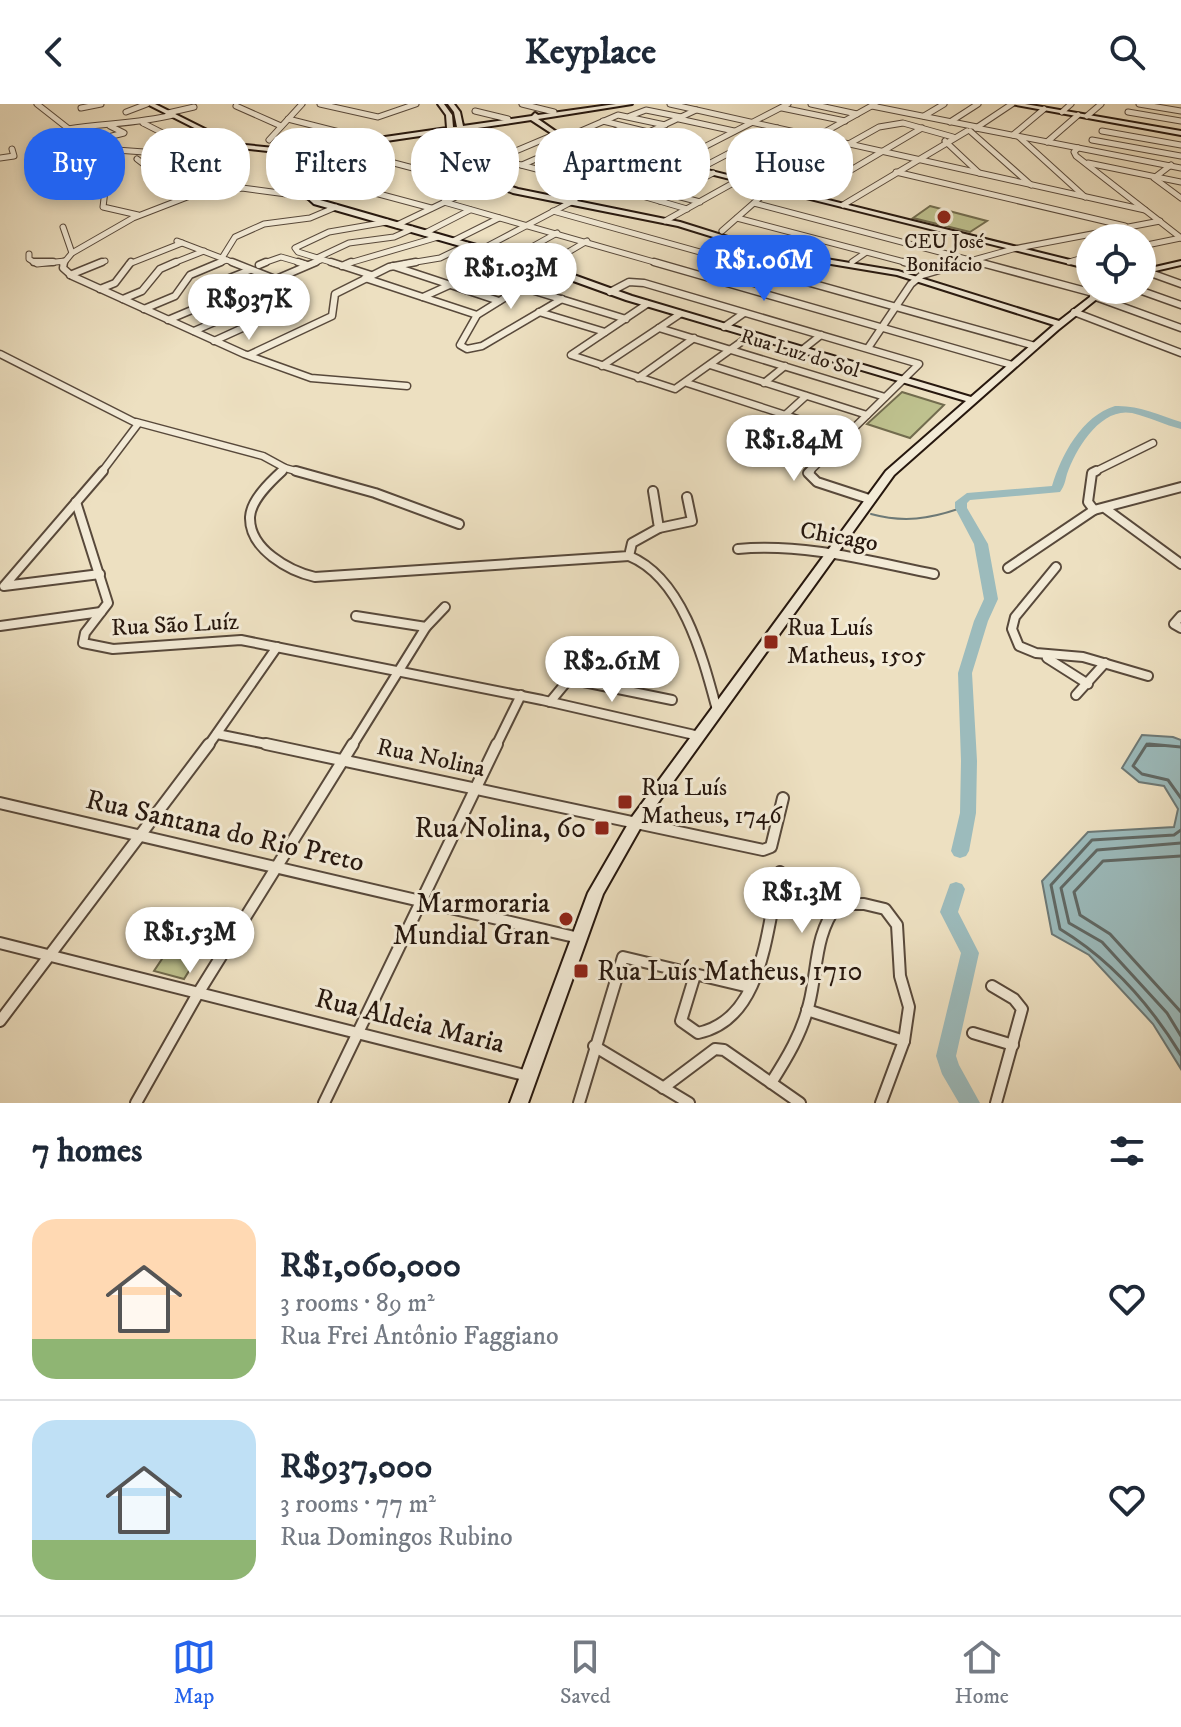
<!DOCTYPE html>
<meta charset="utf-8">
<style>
body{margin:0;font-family:"IM FELL DW Pica",serif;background:#f2f2f3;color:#1f2937;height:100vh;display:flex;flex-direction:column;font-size:30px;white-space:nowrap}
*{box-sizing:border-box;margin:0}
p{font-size:26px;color:#747a83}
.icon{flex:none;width:44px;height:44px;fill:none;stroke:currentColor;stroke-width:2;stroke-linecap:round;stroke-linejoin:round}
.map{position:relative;height:999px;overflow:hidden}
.sheet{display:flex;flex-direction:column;background:#fff;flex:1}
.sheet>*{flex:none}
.banner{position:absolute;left:24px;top:24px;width:1134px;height:72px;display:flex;gap:16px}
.controls{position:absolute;left:1076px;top:120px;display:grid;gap:16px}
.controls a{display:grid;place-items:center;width:80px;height:80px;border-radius:50%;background:#fff;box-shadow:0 4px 12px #0003;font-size:40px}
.price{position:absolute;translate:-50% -68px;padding:0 18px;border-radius:28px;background:#fff;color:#222;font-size:26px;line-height:52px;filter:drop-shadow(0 2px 4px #0008)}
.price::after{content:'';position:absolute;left:50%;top:48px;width:24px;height:18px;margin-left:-12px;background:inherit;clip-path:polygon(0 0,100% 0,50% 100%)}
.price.active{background:#2563eb;color:#fff}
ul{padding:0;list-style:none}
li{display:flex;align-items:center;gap:24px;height:200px;padding:0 32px}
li+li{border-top:2px solid #e0e1e3}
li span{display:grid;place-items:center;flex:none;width:224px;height:160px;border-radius:24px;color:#555}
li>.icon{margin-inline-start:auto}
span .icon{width:96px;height:96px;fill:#fffc;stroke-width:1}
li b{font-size:34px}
h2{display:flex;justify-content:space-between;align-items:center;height:96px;padding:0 32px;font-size:34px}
.tag{padding:0 28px;border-radius:32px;background:#fff;box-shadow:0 4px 12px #0003;font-size:28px;line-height:72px}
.tag.active{background:#2563eb;color:#fff}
header{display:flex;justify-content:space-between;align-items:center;height:104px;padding:0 32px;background:#fff;font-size:36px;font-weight:700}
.tabs{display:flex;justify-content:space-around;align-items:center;height:112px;border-top:2px solid #e0e1e3;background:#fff;font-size:22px;color:#747a83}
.tabs a{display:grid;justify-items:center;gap:4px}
.tabs .active{color:#2563eb}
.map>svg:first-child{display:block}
.green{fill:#bec18e;stroke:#726c4e;stroke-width:2}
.water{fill:#9cbbbc;stroke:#6d7976;stroke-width:2}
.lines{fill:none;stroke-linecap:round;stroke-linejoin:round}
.shore-far1{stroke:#616965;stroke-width:2}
.shore{stroke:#616965;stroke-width:3}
.stream{stroke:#6d7976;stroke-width:2}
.river{fill:#9cbbbc;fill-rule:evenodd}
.street-far3-casing{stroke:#58493b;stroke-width:7}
.street-far2-casing{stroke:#58493b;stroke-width:9}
.street-far1-casing{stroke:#58493b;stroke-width:12}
.street-casing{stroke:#58493b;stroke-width:14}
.secondary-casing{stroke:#26170e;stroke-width:4}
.street-far3{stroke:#f3ebd7;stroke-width:5}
.street-far2{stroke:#f3ebd7;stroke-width:6}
.street-far1{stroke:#f3ebd7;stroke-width:8}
.street{stroke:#f3ebd7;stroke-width:10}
.secondary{fill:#f3ebd7;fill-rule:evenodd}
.poi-dot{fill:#8f2418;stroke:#f3ebd7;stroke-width:3}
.labels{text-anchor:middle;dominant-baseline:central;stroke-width:6;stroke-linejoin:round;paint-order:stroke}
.far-poi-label{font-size:20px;fill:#26170e;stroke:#f3ebd7}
.far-street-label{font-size:20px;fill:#26170e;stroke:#f3ebd7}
.street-label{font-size:24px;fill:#26170e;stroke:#f3ebd7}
.poi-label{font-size:24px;fill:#26170e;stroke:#f3ebd7;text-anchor:start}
.near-poi-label{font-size:28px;fill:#26170e;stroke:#f3ebd7;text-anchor:end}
.near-street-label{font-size:28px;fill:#26170e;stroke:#f3ebd7}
</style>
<header><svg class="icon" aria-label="back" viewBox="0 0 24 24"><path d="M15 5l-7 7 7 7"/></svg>Keyplace<svg class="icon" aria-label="search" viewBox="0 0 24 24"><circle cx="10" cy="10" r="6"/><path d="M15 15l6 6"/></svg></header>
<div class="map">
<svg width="1181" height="999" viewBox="0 0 1181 999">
<rect width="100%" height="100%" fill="#ede0c1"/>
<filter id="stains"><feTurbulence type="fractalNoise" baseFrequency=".0025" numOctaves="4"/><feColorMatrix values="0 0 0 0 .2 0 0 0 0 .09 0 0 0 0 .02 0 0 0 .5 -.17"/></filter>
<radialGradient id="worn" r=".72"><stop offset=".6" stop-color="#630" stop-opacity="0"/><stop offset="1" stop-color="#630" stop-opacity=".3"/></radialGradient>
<g class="green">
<polygon points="930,102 987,117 970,128 913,114"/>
<polygon points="902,288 944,301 910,334 867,320"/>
<polygon points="190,813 218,820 184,875 154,867"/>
</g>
<polygon class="water" points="1142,631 1173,633 1181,636 1181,965 1153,920 1089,851 1052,830 1042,777 1088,728 1174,723 1178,705 1164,682 1139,678 1122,664"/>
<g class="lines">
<polyline class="shore-far1" points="1146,642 1172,642"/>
<g class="shore">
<polyline points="1147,640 1133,662 1142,670 1168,676 1181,694"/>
<polyline points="1149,640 1181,643"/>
<path d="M1181,726L1174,731L1092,736L1051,781L1060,825C1111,856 1150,900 1181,951"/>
<polyline points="1181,739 1097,746 1061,784 1069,819 1102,838 1167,909 1181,932"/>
<polyline points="1181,752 1103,757 1074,788 1080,811 1110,830 1181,908"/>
</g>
<path class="stream" d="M871,410C904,419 929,415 961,404"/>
<g class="river">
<path d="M1115,302C1138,301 1159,311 1181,318V325C1165,321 1149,313 1132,309C1101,303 1076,344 1067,370C1065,377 1065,381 1060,388L970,396L967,399V404L988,440L998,495L988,517L972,569L977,657L976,709L969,747L966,752L960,754L954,752L951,747L960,709L961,657L958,569L974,517L984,495L974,440L955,404V398L967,389L1052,382C1061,351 1082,312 1115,302Z"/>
<polygon points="956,778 962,780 965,785 958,808 979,849 956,952 959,961 980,999 959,999 942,970 936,952 961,849 940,808 950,780"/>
</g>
<g class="street-far3-casing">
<g id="street-far3">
<polyline points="37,0 79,33 107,70 103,103 138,111"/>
<polyline points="320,0 378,13 416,0"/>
<polyline points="522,0 554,8"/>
<polyline points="670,0 1145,106"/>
<polyline points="811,0 857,10"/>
<polyline points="1139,0 1181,7"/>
<polyline points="236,2 281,22"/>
<polyline points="872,2 977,23"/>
<polyline points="81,4 101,0"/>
<polyline points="782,4 845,17"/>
<polyline points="475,7 508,15"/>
<polyline points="126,8 147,0"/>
<polyline points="1062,8 1071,0"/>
<polyline points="1128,8 1181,17"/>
<polyline points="168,9 194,3"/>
<polyline points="630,12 646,6 681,13"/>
<polyline points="924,12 944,0"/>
<polyline points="1087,12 1101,0"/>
<polyline points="288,15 355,32"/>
<polyline points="679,15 734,27"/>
<polyline points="603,17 648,28"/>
<polyline points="950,18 978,0"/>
<polyline points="143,19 188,42"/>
<polyline points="110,22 124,29 112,32"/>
<polyline points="976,24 1181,64"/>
<polyline points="976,24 1012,0"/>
<path d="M68,25C104,19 137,20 173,11"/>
<polyline points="970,27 1031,81"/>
<polyline points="1102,27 1181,41"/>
<polyline points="1013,31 1044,5"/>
<polyline points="567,33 618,11 665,21"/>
<polyline points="1019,33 1085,93"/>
<polyline points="269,36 302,0"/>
<polyline points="1092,36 1181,52"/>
<polyline points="945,37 979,69"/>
<polyline points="590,38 624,23"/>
<polyline points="1047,38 1078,11"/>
<polyline points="89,44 144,48 222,37"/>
<polyline points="337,44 413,64 453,47"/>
<polyline points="615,44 696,6"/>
<polyline points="1078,44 1074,48 1076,52 1181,134"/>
<polyline points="162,46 217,86"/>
<polyline points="0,54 14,52 12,45"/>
<polyline points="137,55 184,91"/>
<polyline points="498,55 571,74 628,48"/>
<polyline points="610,57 643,65"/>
<polyline points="673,59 788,0"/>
<polyline points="1088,59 1181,78"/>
<polyline points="522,61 579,36"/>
<polyline points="1171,61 1154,74 1181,94"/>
<polyline points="478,63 556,30"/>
<polyline points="592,65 624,74"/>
<polyline points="699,65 777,24"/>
<polyline points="546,68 603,41"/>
<polyline points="896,68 1125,122"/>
<polyline points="430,73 462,59"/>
<polyline points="349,82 431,104"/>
<polyline points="608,82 687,105"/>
<polyline points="608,82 661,56"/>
<polyline points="440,84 474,68"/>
<polyline points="633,90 687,62"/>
<polyline points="673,91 700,98"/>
<polyline points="807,92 922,24"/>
<polyline points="660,97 713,69"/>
<polyline points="444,98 661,160"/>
<polyline points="754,99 985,160"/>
<polyline points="843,101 967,27"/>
<polyline points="553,107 743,160"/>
<polyline points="737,114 912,160"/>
<polyline points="665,117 875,0"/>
<polyline points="397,121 489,77"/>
<polyline points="63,123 72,149"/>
<polyline points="722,127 772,83 879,23 903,19 953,33"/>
<polyline points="425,129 470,106"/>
<polyline points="177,137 237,160"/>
<polyline points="453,137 499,114"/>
<polyline points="1142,142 1181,134"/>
<polyline points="482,145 575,96"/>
<polyline points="29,150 29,155 37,160 65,157"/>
<polyline points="222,154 235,133 264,120 310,114 336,103"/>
<polyline points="317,154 349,139 394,133 412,125"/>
<polyline points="512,154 557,129"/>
<polyline points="852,158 865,149"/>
<polyline points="1069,158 1090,152"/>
<polyline points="63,160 72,149 133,114 195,90 242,84 309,93"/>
<polyline points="97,160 105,157"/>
<polyline points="129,160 182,139"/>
<polyline points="171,160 204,147"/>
<polyline points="216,160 227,156"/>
<polyline points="261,160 281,153 305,160"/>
<polyline points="311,160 321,156"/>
<polyline points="337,160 298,148 295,144 329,128 387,118"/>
<polyline points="346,160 438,133"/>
<polyline points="404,160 440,154 467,141"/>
<polyline points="548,160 587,137"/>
<polyline points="959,160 1013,145 1160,117"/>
</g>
</g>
<g class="street-far2-casing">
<g id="street-far2">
<polyline points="34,158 53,158"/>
<polyline points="64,158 63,164 72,172 244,250 311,274 407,282"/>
<polyline points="232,158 275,175"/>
<polyline points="298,158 307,161"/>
<polyline points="331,158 371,171"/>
<polyline points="654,158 1012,261"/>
<polyline points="736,158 1035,242"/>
<polyline points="904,158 933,166"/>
<polyline points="978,158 1097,190"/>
<polyline points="259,161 266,158"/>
<polyline points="342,162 351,158"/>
<polyline points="393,162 499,197"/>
<polyline points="543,163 551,158"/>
<polyline points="551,165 477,211 460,241 467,245 482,242 562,195"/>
<polyline points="1145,167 1181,180"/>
<polyline points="70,171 102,158"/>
<polyline points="365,174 477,211"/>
<polyline points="100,185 115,179 131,158"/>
<polyline points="1139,186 1181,201"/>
<polyline points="610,188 629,178 644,179 919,260 808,369"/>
<polyline points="1093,192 1181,224"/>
<polyline points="423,193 476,169 626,215"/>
<polyline points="123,195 142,187 160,165 176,158"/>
<polyline points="647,200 571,251 675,285 751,231"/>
<polyline points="144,205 175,192 190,171 221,158"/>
<polyline points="539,208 605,228"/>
<polyline points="1074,208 1181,249"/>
<polyline points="168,216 206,200 222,177 250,166"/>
<polyline points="724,223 744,209"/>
<polyline points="659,224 885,293"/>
<polyline points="194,227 242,206 260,182 316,158"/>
<polyline points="214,237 271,211"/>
<polyline points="868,244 911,180 922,171 966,158"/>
<polyline points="802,246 821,231"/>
<polyline points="0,250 138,320 101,369"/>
<polyline points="249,251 332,212 335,190 389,163 416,158"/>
<polyline points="710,261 867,311"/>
<polyline points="602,262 680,210"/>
<polyline points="638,274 694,234"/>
<polyline points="687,279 847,331"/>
<polyline points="764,279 785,262"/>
<polyline points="785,311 806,292"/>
<polyline points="136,318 263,352 285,364 303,369"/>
<polyline points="279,369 285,364"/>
<polyline points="1092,369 1153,339"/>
</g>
</g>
<g class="street-far1-casing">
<g id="street-far1">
<path d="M282,367C270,378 251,396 250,413C249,445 289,467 315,473L629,452L632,439L659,424L653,387"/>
<polyline points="296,367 375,389 459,420"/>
<polyline points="810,367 808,369 817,378 869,395"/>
<polyline points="76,398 108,499 85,529 83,539 113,545 241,536 542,596 699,632"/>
<polyline points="1106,405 1181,460"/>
<polyline points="1094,406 1088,398 1092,369 1096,367"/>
<polyline points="659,424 692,417 687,393"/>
<path d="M738,445C805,439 869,457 934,470"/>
<path d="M629,452C683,474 703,554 717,606"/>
<polyline points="1056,463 1015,513 1012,525 1019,542 1036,549 1083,553 1148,572"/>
<polyline points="1008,464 1094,406 1181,383"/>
<polyline points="100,470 4,482 103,367"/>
<polyline points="356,512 426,523 445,503"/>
<polyline points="1181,512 1174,520 1181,524"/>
<polyline points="0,522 101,508"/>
<polyline points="1047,554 1088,580"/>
<polyline points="1076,591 1105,559"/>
<polyline points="550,598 569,575 672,596"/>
<polyline points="217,630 276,642"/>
<polyline points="208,642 277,543"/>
<polyline points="352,642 426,523"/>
<polyline points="496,642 521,591"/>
</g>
</g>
<g class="street-casing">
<g id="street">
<polyline points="266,640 763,746 771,743 783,694"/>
<polyline points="0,699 579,834"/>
<polyline points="0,839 528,972"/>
<path d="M695,871L681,917L698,929C765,915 766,822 780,768"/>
<polyline points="992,882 1014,895 1022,905 996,999"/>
<polyline points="807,906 904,937"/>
<polyline points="0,917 209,640"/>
<polyline points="973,929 1013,941"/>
<polyline points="594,942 689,999"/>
<path d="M771,979C787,954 802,929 809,900C818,865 814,831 838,800H864L885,805L897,821L900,872L909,903L904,937L881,999"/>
<polyline points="663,984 715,945 724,946 800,999"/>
<polyline points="136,999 197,891 353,640"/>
<polyline points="324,999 497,640"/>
<polyline points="579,999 623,853 749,883"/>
</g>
</g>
<g class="secondary-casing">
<g id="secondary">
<path d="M147,0H155L235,40L295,46L447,24L446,11L438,0H444L452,11L453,23H457L454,8L448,0H454L460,8L463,22L532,12L535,9L538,11L616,0H632L538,15L558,29L1090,161V165L554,31L531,16L464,26L468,46L481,62V64H477L461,46L457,27H453L454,42L462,56L491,76L518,85L680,118L766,145L898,167L1059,217L1099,186H1108L1058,226L894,371L642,721L603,790L528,999H510L588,789L632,713L886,367L966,297L626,196L540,165L314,100L302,89L300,78L320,57L321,49L324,46L295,50L232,43ZM447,28L448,42L457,58L487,78L513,89L678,122L765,149L897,171L1054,221L971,293L632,192L546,161L320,96L309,88L308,78L325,58L327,50L332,45Z"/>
<polygon points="1011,0 1025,0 1181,27 1181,31"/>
<polygon points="1181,157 1181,161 1142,170 1142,166"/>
</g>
</g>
<use href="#street-far3" class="street-far3"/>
<use href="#street-far2" class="street-far2"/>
<use href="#street-far1" class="street-far1"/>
<use href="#street" class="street"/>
<use href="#secondary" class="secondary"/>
</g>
<g class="poi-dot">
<circle cx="944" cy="113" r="8"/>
<rect x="763" y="530" width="16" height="16" rx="4"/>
<rect x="617" y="690" width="16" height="16" rx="4"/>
<rect x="594" y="716" width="16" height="16" rx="4"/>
<circle cx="566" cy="815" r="8"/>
<rect x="573" y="859" width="16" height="16" rx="4"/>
</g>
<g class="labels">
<g class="far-poi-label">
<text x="944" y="138">CEU José<tspan x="944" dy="23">Bonifácio</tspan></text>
</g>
<g class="far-street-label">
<text transform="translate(800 250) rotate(17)">Rua Luz do Sol</text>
</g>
<g class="street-label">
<text transform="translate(839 433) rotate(10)">Chicago</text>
<text transform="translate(175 521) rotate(-3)">Rua São Luíz</text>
<text transform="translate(431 654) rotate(12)">Rua Nolina</text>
</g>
<g class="poi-label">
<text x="787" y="524">Rua Luís<tspan x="787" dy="28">Matheus, 1505</tspan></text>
<text x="641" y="684">Rua Luís<tspan x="641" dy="28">Matheus, 1746</tspan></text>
</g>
<g class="near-poi-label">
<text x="586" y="724">Rua Nolina, 60</text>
<text x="550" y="799">Marmoraria<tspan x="550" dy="32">Mundial Gran</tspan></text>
<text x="597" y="867" text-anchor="start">Rua Luís Matheus, 1710</text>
</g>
<g class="near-street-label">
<text transform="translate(225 727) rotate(13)">Rua Santana do Rio Preto</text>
<text transform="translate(410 917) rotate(14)">Rua Aldeia Maria</text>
</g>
</g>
<rect width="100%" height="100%" filter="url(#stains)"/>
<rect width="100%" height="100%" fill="url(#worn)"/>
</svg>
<div class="controls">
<a><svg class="icon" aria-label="locate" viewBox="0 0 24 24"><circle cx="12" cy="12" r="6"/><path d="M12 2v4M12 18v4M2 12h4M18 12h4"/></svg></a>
</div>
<b class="price active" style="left:764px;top:199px">R$1.06M</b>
<b class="price" style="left:511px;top:207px">R$1.03M</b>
<b class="price" style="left:249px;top:238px">R$937K</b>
<b class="price" style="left:794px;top:379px">R$1.84M</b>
<b class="price" style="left:612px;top:600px">R$2.61M</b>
<b class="price" style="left:802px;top:831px">R$1.3M</b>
<b class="price" style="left:190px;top:871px">R$1.53M</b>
<div class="banner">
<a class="tag active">Buy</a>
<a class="tag">Rent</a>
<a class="tag">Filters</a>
<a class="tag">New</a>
<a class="tag">Apartment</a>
<a class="tag">House</a>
</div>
</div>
<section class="sheet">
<h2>7 homes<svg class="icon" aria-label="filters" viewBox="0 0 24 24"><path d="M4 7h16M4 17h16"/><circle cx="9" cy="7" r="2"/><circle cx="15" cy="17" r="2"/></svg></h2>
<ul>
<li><span style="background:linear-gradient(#ffd9b3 75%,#8fb573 0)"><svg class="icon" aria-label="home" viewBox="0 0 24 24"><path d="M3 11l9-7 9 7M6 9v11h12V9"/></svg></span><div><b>R$1,060,000</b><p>3 rooms · 89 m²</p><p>Rua Frei Antônio Faggiano</p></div><svg class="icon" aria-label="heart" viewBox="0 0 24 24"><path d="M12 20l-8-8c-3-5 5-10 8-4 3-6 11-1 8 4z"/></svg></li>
<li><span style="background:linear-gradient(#bfe0f5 75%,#8fb573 0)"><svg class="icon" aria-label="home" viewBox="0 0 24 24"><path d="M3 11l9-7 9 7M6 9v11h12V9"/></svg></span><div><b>R$937,000</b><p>3 rooms · 77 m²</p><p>Rua Domingos Rubino</p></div><svg class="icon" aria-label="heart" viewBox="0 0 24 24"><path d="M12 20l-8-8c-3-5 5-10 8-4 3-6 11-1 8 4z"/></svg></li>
</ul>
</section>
<nav class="tabs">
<a class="active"><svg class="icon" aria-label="map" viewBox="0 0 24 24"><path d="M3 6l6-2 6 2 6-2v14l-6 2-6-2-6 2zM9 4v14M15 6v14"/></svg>Map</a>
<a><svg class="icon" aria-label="saved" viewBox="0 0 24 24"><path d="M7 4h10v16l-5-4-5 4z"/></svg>Saved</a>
<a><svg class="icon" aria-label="home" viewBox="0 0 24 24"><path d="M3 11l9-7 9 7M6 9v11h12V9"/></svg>Home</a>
</nav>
